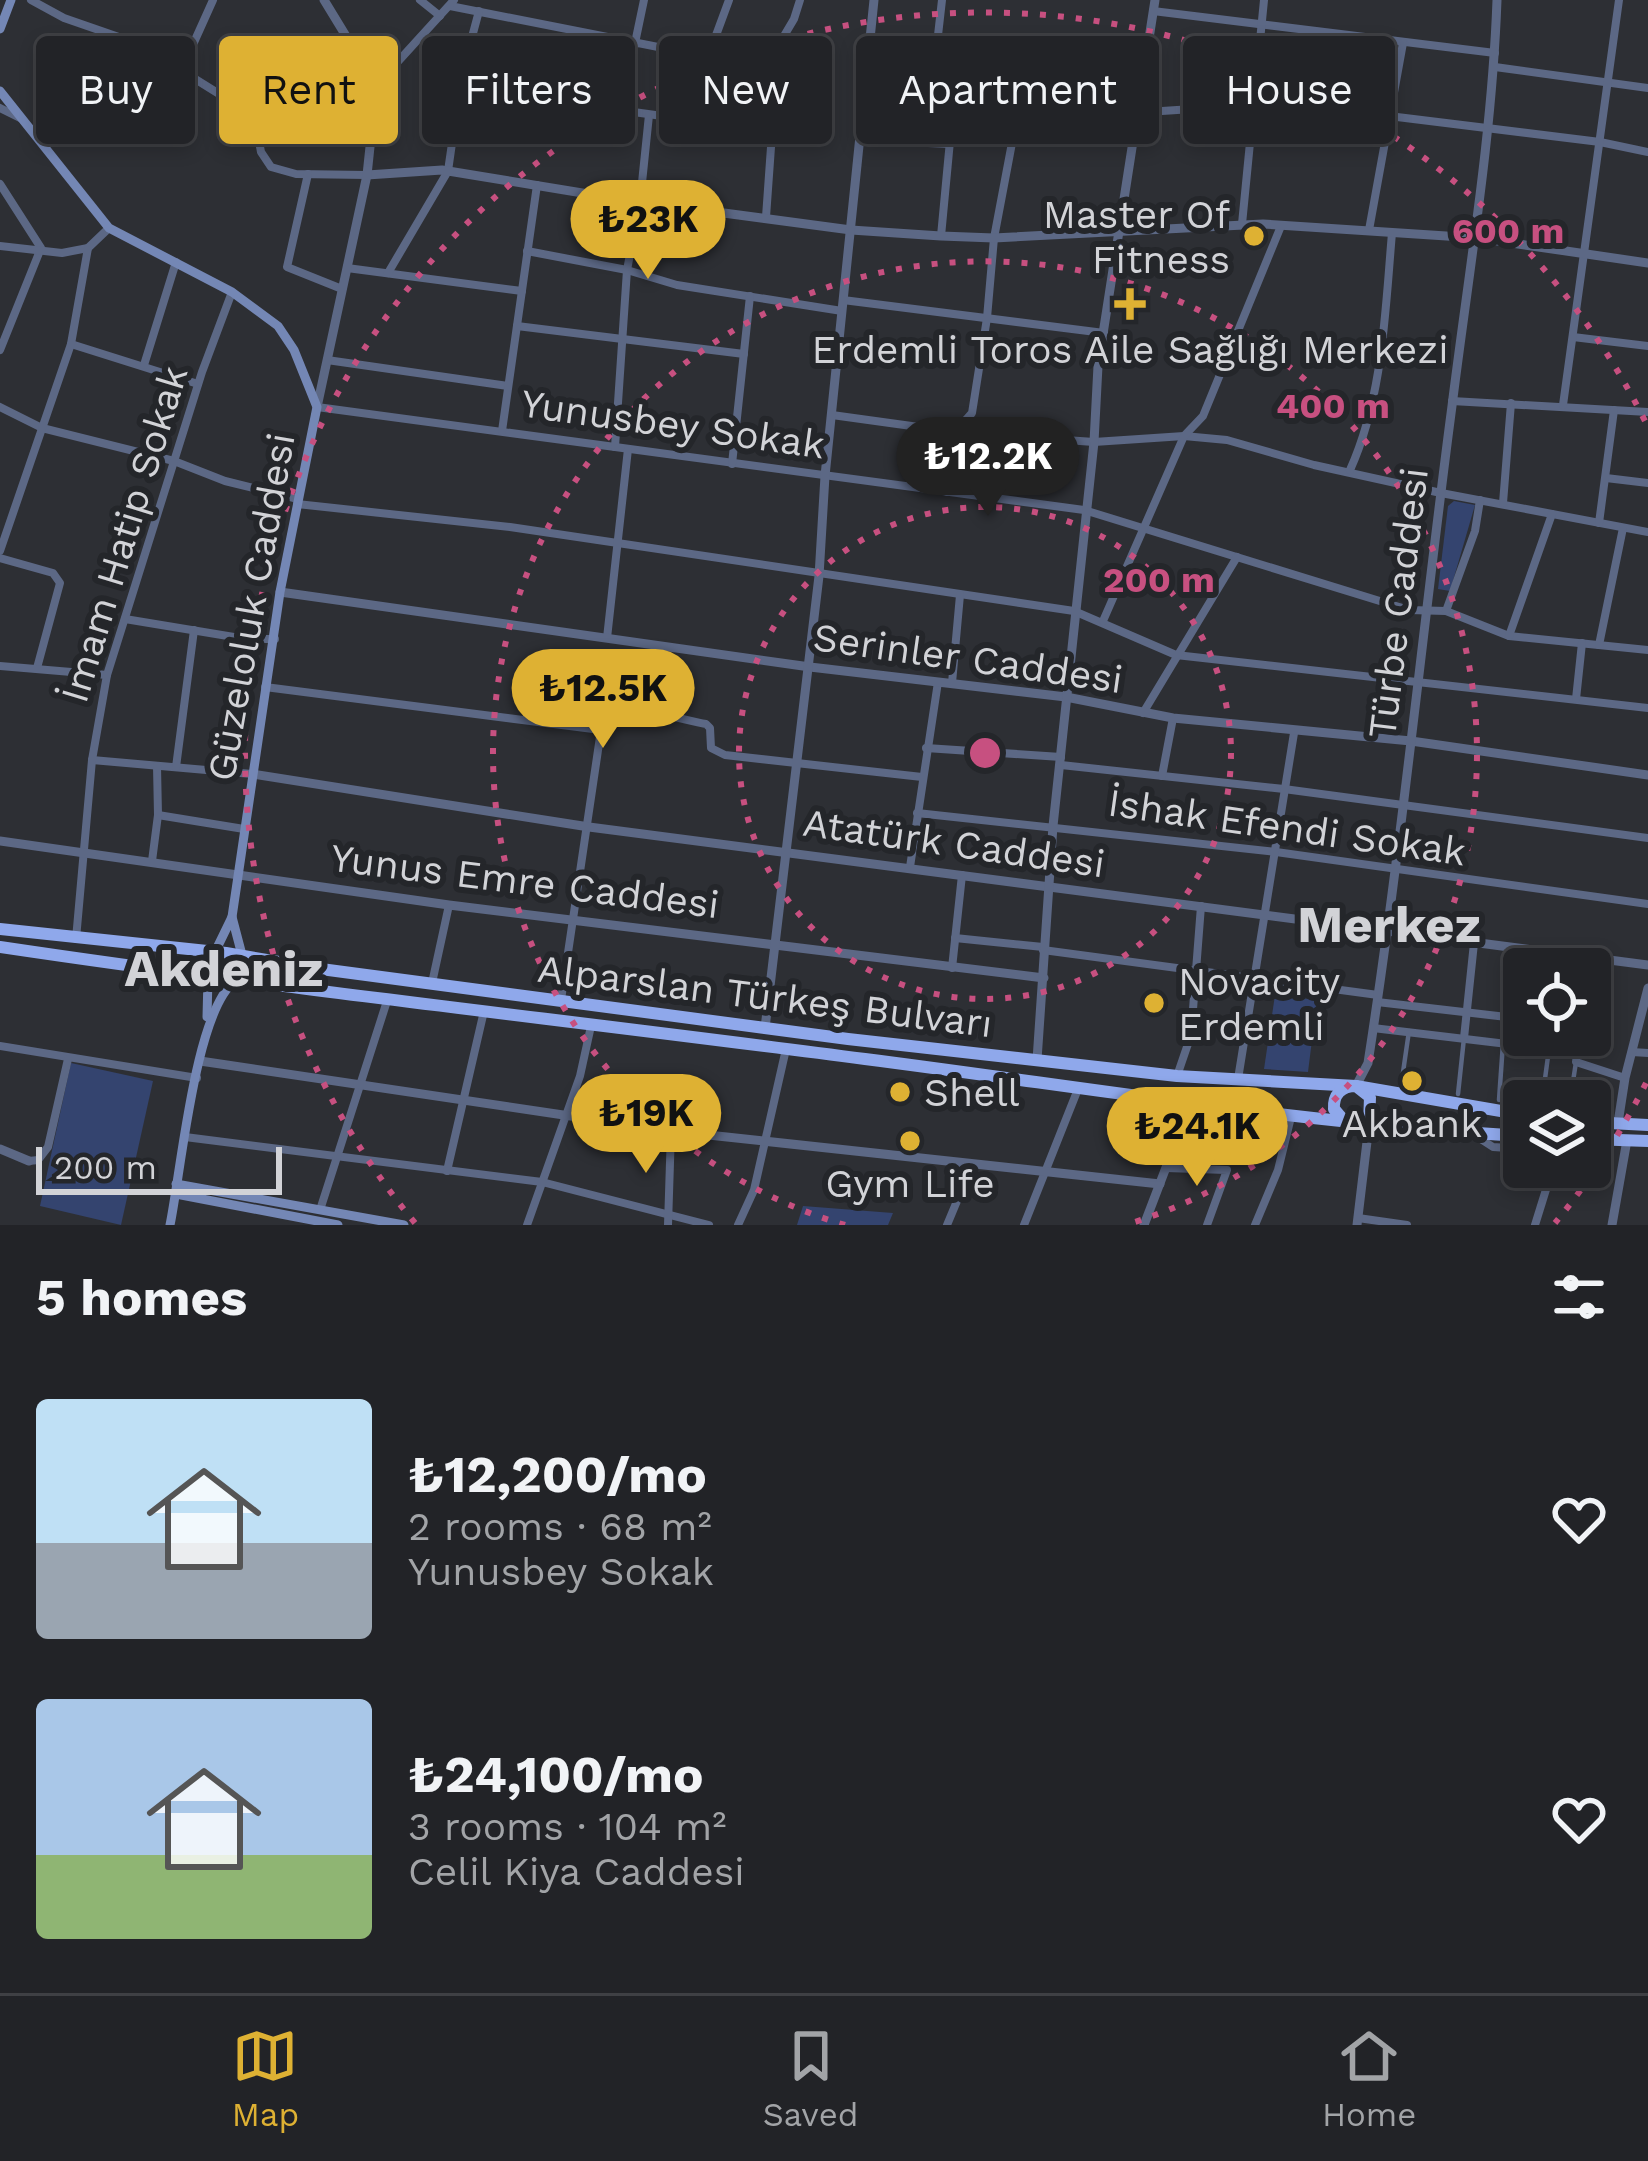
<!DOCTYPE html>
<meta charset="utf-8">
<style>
body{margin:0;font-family:"Work Sans",sans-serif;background:#2a2b2f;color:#f1f3f6;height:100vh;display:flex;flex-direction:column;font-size:45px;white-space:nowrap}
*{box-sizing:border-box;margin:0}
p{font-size:39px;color:#a2a4a7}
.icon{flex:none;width:66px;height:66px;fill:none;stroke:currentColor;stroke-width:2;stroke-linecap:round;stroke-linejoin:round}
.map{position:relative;height:1225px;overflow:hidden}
.panel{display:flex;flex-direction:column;background:#222327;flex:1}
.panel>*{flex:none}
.guide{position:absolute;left:36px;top:36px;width:1578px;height:108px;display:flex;gap:24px}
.tools{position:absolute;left:1503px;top:948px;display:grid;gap:24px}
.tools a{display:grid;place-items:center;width:108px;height:108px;border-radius:12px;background:#222327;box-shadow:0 6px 18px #0003,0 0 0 3px #3f4044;font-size:60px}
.scale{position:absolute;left:36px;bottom:30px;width:246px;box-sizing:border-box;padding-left:12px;border:6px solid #d2d3d7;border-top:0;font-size:33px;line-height:42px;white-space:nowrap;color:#d2d3d7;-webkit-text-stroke:9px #24262a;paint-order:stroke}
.price{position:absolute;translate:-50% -102px;padding:0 27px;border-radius:42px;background:#deb133;color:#111;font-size:39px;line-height:78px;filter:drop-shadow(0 3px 6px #0008)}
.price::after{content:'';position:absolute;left:50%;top:72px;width:36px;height:27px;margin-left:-18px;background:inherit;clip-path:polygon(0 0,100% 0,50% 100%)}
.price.current{background:#222;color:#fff}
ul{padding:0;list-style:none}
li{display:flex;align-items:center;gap:36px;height:300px;padding:0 36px}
li span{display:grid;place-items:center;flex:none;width:336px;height:240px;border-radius:12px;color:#555}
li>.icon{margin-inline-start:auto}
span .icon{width:144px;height:144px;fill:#fffc;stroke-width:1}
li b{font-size:51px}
h2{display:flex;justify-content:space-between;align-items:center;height:144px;padding:0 36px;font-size:51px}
.chip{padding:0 42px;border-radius:12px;background:#222327;box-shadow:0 6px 18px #0003,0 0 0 3px #3f4044;font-size:42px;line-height:108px}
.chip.current{background:#deb133;color:#111}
.dock{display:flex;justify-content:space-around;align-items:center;height:168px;border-top:3px solid #3f4044;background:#222327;font-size:33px;color:#a2a4a7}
.dock a{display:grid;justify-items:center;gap:6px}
.dock .current{color:#deb133}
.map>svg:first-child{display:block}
.green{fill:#34446f}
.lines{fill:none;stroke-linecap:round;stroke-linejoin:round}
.pedestrian{stroke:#5c6885;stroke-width:4.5}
.minor{stroke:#5c6885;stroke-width:8}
.tertiary{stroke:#5c6885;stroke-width:9}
.secondary{stroke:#7487b5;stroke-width:9}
.trunk{stroke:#8fa8eb;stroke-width:12}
.ring{fill:none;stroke:#c75080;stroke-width:6;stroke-dasharray:6 12}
.poi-dot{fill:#deb133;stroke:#24262a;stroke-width:4.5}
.labels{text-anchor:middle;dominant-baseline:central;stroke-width:12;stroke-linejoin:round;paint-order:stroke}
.poi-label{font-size:39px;fill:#d2d3d7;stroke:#24262a}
.street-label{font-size:39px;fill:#d2d3d7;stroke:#24262a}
.district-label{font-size:51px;font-weight:bold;fill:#d2d3d7;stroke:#24262a}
.centre{fill:#c75080;stroke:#24262a;stroke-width:6}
.ring-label{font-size:36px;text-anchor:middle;font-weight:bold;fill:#c75080;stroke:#24262a;stroke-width:12;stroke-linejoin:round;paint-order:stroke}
</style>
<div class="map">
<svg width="1648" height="1225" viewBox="0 0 1648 1225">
<rect width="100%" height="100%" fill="#2d2f34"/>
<g class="green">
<polygon points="1454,501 1475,505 1450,591 1438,589 1448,506"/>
<polygon points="1275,995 1317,1000 1308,1072 1264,1069"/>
<polygon points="71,1063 153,1081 121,1225 40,1206"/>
<polygon points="803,1206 893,1213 888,1225 797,1225"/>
</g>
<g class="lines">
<g class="pedestrian">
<polyline points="1401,1086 1409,1031"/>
<polyline points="1458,1094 1464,1038"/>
<polyline points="1499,1100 1503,1043"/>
<polyline points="1542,1101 1549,1049"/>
<polyline points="1570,1101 1576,1062"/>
</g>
<g class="minor">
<polyline points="31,0 64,18 139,44 224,97 263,101 308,81 351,44"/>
<polyline points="420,0 440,16"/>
<polyline points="450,6 765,68"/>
<polyline points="1153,11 1495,53"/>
<polyline points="708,57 729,0"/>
<polyline points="1495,67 1648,88"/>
<polyline points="182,69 213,0"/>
<polyline points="866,86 1037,91 1162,111 1253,105 1389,116 1600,142 1648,152"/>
<polyline points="460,88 684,119 732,133 772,133"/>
<polyline points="932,88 942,0"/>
<polyline points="373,89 454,0"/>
<polyline points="251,98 261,152 271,167 296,174 367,175"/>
<polyline points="0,108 20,118"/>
<polyline points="621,110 644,0"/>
<polyline points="862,140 950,144"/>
<polyline points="308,174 287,267 342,289"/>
<polyline points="0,184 41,248 0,350"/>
<polyline points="766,217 772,133 765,68 794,19 800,0"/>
<polyline points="1242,224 1264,0"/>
<polyline points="1369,230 1403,43"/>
<polyline points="941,236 955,88"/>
<polyline points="0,246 62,253 88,248"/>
<polyline points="527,251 627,270 677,285 842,311"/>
<polyline points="347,268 522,291"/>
<polyline points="388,273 448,171 462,74 479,11"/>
<polyline points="843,300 1104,333"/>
<polyline points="517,326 744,354"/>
<polyline points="1573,337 1648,346"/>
<polyline points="71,344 198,384"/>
<polyline points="327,360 508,386"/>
<polyline points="144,365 176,262"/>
<polyline points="1452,401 1648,412"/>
<polyline points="1563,405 1619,0"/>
<polyline points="0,407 42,428 174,461 225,481 298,499"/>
<polyline points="317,407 1084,510 1409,610 1446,611 1509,636 1648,650"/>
<polyline points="832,415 955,432 1094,442 1184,436 1227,440 1314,465 1441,493 1648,532"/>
<polyline points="502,431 537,185"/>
<polyline points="615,447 627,270 640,202 649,115"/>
<polyline points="732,464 750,296"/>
<path d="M1350,470C1383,397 1385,313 1392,233"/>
<polyline points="1606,478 1648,483"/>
<polyline points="947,492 955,432 972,413 987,318 994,238 1022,90"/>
<polyline points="1503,503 1511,403"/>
<polyline points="297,504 510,527 1074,611 1176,655 1648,708"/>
<polyline points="1599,523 1614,410"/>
<polyline points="0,551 71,344 88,248 109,228"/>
<polyline points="0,558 53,573 60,583 37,668"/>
<polyline points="1446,611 1475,531 1480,500"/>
<polyline points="125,619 246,639 275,639"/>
<polyline points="1103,621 1184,436 1203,416 1281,226"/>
<polyline points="1509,636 1552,514"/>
<polyline points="607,638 628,449"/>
<polyline points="1599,645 1623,528"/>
<polyline points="0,666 107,675"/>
<polyline points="952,683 960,595"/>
<path d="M265,687L601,730C623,698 672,718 706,724L710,728L711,748L725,755L922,777"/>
<polyline points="1576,699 1582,643"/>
<polyline points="1143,713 1237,557"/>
<polyline points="926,748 1061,757"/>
<polyline points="92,760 252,774"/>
<polyline points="1061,765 1284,789 1648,838"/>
<polyline points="176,767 194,630"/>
<polyline points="1162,776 1173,718"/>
<polyline points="917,813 1276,852 1648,904"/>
<polyline points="158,815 244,829"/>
<polyline points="152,861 158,815 157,766"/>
<polyline points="910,867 938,682"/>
<polyline points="955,938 1043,947"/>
<polyline points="76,939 92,760 107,675 202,372 232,292"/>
<polyline points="1043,950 1378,995"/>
<polyline points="952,968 962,875"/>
<polyline points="1527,969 1529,950"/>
<polyline points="1558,969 1560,954"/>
<polyline points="432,983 449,905"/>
<polyline points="561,1000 601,730"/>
<polyline points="1377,1002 1524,1019"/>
<polyline points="1192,1019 1247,1028"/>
<polyline points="1373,1028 1565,1051 1577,1054 1576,1062 1625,1078"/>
<polyline points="1464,1038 1474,943"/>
<polyline points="1518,1045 1524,990"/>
<polyline points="0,1046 197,1078"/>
<polyline points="1632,1052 1648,1053"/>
<polyline points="1577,1054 1579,1035"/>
<polyline points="1177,1076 1191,1035 1201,906"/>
<polyline points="1238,1079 1294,733"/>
<polyline points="1476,1136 1493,1147 1524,1149"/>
<polyline points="185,1137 542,1182 709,1225"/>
<polyline points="29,1161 38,1160 48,1147 68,1059"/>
<polyline points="1166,1168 1227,1170 1207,1225"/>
<polyline points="447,1171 484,1011"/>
<polyline points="320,1210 387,1001"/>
<polyline points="1358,1218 1407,1225"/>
<polyline points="527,1225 580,1076 591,1026"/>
<polyline points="668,1225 671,1131"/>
<polyline points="738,1225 754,1190 786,1049"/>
<polyline points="947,1225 972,1165"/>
<polyline points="1024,1225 1078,1089"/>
<polyline points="1255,1225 1278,1170 1291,1117"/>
<polyline points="1535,1225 1553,1167"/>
</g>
<g class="tertiary">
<polyline points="367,175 442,170 619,199 851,230 941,236 994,238 1263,224 1477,238 1648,263"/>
<polyline points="317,407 367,175 374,109 371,77 324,0"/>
<polyline points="280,592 810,667 1066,697 1173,718 1411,741 1648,775"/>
<polyline points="252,774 589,827 1648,965"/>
<polyline points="0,841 449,905 1044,978"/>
<polyline points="765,1028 819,576 825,476 874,0"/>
<polyline points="1037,1060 1053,826 1094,442 1098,366 1155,0"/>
<polyline points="200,1061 671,1131 1160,1184"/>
<path d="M1356,1086L1368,1063C1402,844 1423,625 1452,406C1469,270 1492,137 1497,0"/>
<polyline points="1618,1123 1625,1078 1648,988"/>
<polyline points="0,1149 29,1161"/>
<polyline points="1144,1225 1191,1102"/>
<polyline points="1357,1225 1369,1125"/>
<polyline points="1612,1225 1627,1140"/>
</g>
<g class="secondary">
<polyline points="0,29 11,0"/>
<polyline points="0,91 109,228 232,292 278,326 294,350 317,407 280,592 232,917"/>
<polyline points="215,952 232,917 242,955"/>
<polyline points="207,1017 208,978"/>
<polyline points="176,1184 404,1225"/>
<polyline points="176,1194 338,1225"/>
<path d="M170,1225C181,1172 195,1011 235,981"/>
</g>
<g class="trunk">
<polyline points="0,929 226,953 321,969 848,1039 1177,1076 1356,1086 1524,1115"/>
<path d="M0,947C288,990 577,1021 865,1059C1084,1087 1303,1124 1524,1136"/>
<path d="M1345,1122L1334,1109C1333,1095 1341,1086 1356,1086L1370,1097L1369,1125"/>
<polyline points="1590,1122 1648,1125"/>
<polyline points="1590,1139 1648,1141"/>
</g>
</g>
<g class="ring">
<circle cx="985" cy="753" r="246"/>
<path d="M845 1225A492 492 0 1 1 1125 1225"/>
<path d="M1646 1083A739 739 0 0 1 1555 1223M415 1223A739 739 0 1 1 1646 423"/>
</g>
<g class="poi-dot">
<circle cx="1254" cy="236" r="12"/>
<path d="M1124 286h12v12h12v12h-12v12h-12v-12h-12v-12h12z"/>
<circle cx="1154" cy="1003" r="12"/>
<circle cx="1412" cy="1081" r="12"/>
<circle cx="900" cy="1092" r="12"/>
<circle cx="910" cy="1141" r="12"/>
</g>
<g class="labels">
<g class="poi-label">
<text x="1230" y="214" text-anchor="end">Master Of<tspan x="1230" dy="45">Fitness</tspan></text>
<text x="1130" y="349">Erdemli Toros Aile Sağlığı Merkezi</text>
<text x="1178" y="981" text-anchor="start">Novacity<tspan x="1178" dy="45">Erdemli</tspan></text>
<text x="924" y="1092" text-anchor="start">Shell</text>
<text x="1412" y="1123">Akbank</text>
<text x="910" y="1183">Gym Life</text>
</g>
<g class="street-label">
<text transform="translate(673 424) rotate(8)">Yunusbey Sokak</text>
<text transform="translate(124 534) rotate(-73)">İmam Hatip Sokak</text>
<text transform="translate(1398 603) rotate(-83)">Türbe Caddesi</text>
<text transform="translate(251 607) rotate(-80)">Güzeloluk Caddesi</text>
<text transform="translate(968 658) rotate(8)">Serinler Caddesi</text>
<text transform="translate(1287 827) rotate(8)">İshak Efendi Sokak</text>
<text transform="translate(954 843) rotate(8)">Atatürk Caddesi</text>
<text transform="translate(525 881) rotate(7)">Yunus Emre Caddesi</text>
<text transform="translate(765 996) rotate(7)">Alparslan Türkeş Bulvarı</text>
</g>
<g class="district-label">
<text x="1389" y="924">Merkez</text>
<text x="224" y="968">Akdeniz</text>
</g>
</g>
<circle cx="985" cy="753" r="18" class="centre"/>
<g class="ring-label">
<text x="1508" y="243">600 m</text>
<text x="1333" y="418">400 m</text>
<text x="1159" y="592">200 m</text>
</g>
</svg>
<div class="tools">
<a><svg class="icon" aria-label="locate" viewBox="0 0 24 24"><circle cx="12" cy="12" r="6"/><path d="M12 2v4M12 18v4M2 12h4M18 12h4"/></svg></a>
<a><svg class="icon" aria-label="layers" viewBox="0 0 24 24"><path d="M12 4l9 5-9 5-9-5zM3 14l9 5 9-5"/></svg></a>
</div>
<div class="scale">200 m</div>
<b class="price" style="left:648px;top:282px">₺23K</b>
<b class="price current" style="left:988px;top:519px">₺12.2K</b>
<b class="price" style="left:603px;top:751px">₺12.5K</b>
<b class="price" style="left:646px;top:1176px">₺19K</b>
<b class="price" style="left:1197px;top:1189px">₺24.1K</b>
<div class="guide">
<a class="chip">Buy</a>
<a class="chip current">Rent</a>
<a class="chip">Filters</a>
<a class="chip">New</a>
<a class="chip">Apartment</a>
<a class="chip">House</a>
</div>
</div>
<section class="panel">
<h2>5 homes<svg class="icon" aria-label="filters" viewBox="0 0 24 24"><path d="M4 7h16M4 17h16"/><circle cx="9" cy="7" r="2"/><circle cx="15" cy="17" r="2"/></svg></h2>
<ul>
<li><span style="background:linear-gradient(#bfe0f5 60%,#9aa5b1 0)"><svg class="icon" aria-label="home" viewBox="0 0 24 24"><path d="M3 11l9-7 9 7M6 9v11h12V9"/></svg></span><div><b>₺12,200/mo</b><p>2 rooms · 68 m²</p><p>Yunusbey Sokak</p></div><svg class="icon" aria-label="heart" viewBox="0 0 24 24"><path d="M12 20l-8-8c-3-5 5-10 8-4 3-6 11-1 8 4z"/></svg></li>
<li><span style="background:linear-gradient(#a9c7e8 65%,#8fb573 0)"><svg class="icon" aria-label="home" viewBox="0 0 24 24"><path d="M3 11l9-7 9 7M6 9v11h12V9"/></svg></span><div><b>₺24,100/mo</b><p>3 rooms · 104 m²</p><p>Celil Kiya Caddesi</p></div><svg class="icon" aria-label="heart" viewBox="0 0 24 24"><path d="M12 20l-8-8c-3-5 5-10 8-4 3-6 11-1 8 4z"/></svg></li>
</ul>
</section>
<nav class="dock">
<a class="current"><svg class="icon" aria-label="map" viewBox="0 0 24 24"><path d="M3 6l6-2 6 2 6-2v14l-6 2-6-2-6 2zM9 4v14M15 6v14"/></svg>Map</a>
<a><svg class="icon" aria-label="saved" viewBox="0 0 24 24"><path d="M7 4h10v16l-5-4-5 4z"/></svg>Saved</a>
<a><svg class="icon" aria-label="home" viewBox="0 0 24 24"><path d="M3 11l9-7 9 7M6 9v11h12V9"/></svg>Home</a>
</nav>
